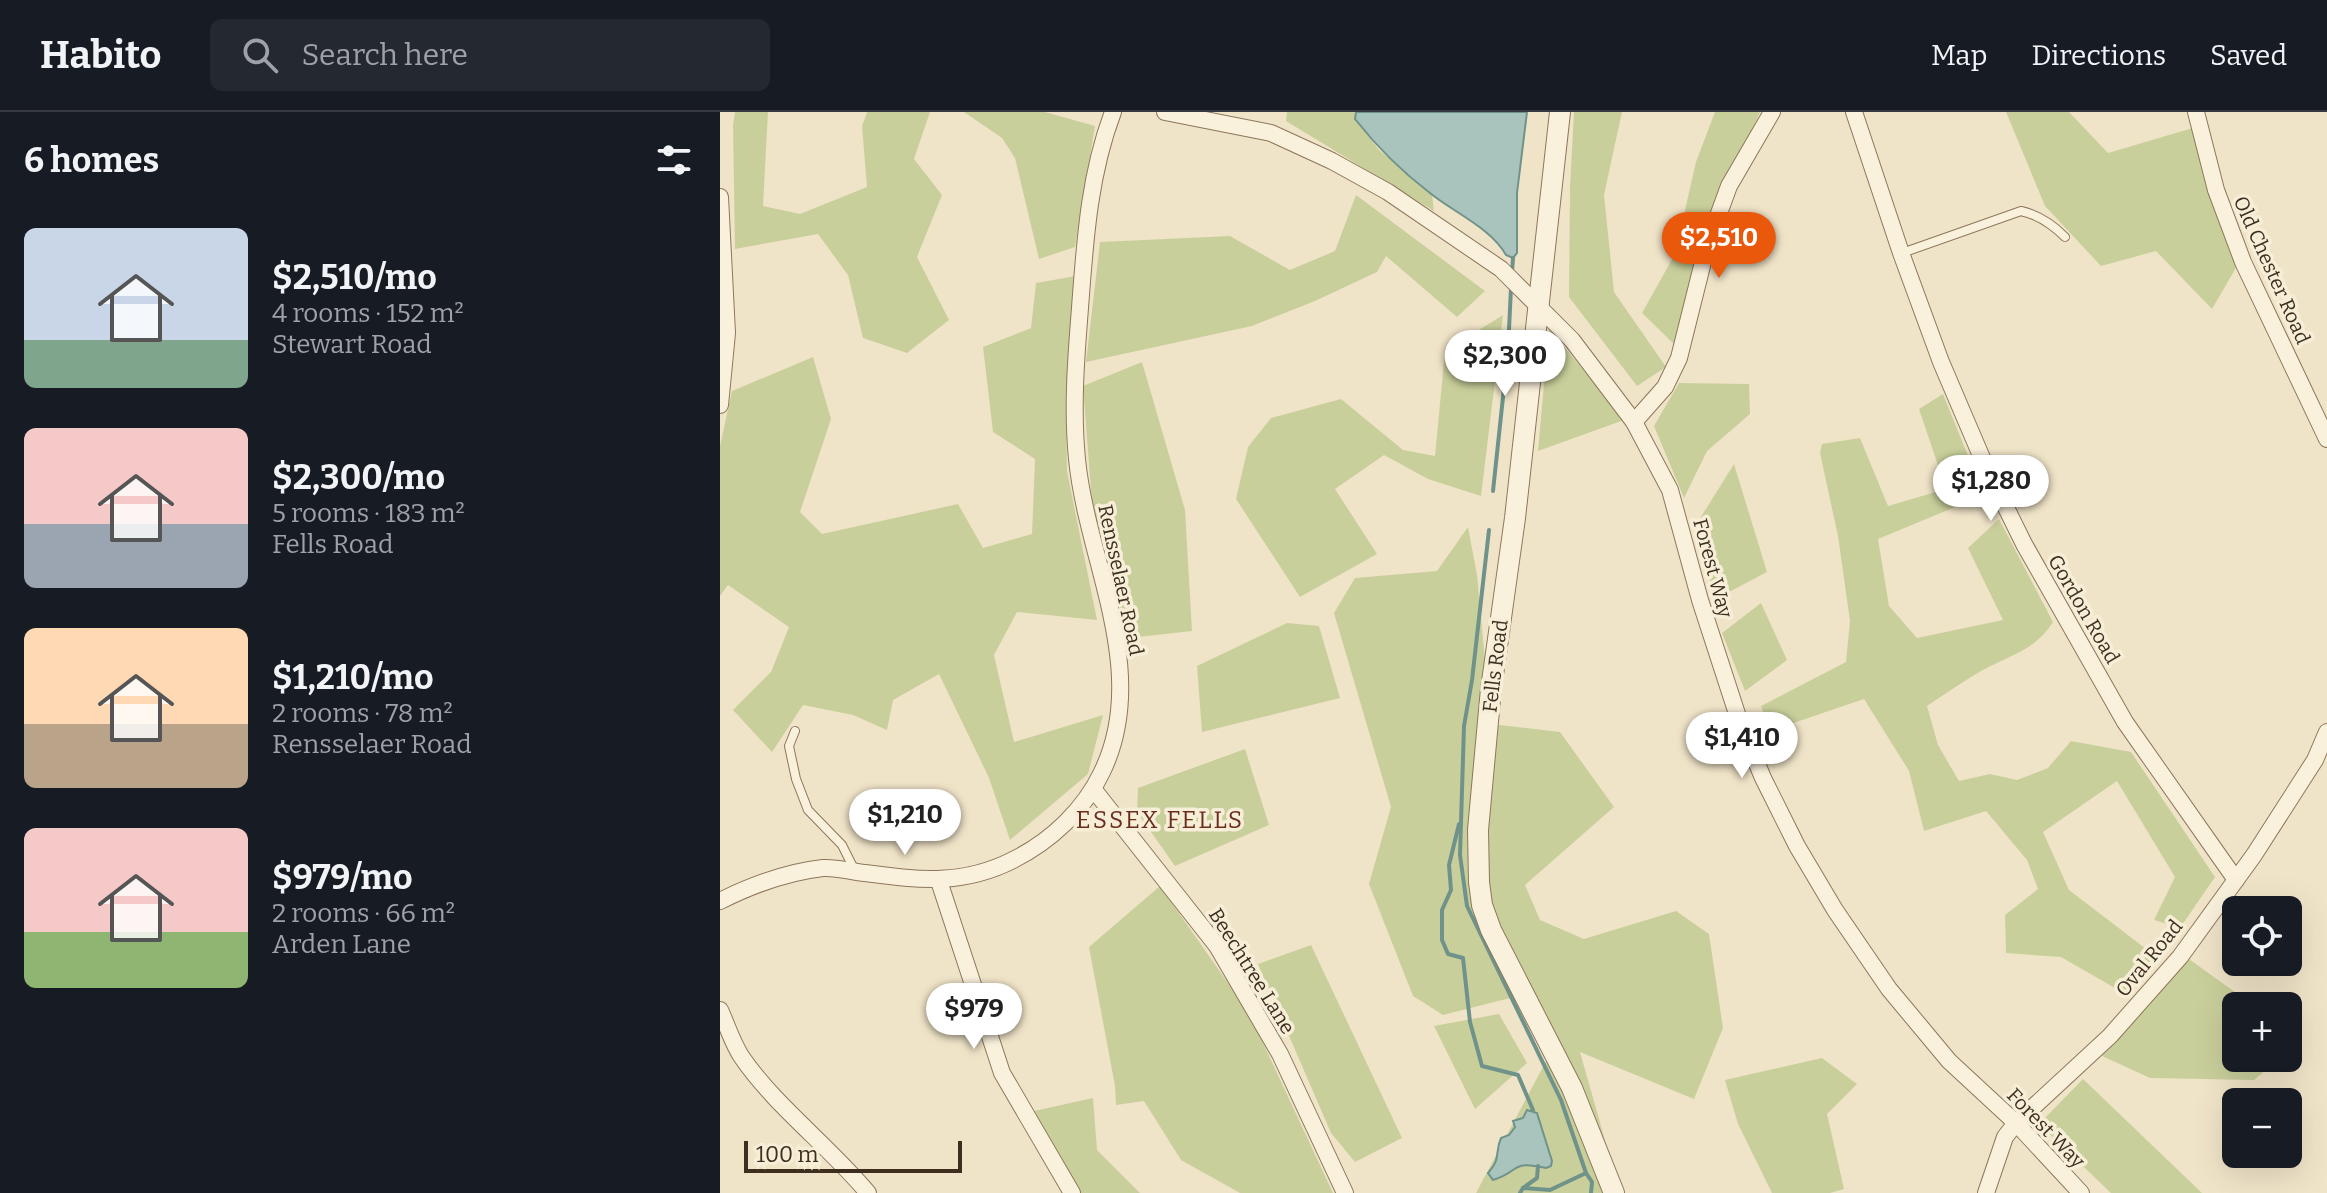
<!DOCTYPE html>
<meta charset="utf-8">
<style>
body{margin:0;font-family:Bitter,serif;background:#242831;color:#f1f3f6;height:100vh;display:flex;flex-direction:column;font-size:30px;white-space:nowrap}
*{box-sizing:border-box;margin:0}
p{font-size:26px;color:#9ea1a6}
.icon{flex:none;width:44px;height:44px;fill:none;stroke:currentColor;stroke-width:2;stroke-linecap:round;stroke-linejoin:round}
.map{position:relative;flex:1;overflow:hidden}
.sheet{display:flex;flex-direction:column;background:#171b24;width:720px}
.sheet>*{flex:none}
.controls{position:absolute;left:1502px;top:784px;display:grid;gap:16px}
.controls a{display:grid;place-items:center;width:80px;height:80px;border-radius:12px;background:#171b24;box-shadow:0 8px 32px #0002;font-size:40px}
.scale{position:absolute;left:24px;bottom:20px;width:218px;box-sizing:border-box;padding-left:8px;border:4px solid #3d2e20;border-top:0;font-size:22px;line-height:28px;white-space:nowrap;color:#3d2e20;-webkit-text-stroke:6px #f7eed8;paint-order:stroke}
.price{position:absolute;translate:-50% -68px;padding:0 18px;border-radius:28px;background:#fff;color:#222;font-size:26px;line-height:52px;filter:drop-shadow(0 2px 4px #0008)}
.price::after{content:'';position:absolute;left:50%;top:48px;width:24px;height:18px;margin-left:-12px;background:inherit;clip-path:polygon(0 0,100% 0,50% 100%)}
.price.active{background:#ea580c;color:#fff}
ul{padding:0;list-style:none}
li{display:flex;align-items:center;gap:24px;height:200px;padding:0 24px}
li span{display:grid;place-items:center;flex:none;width:224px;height:160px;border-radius:12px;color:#555}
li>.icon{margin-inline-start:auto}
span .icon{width:96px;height:96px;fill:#fffc;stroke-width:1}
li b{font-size:34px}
h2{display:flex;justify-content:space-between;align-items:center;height:96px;padding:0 24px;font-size:34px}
header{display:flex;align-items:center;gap:48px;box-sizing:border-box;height:112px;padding:0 40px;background:#171b24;border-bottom:2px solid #363941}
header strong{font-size:38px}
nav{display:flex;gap:44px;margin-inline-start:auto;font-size:28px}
.search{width:560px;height:72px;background:#242831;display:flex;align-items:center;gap:20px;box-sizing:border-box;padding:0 28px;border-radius:12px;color:#9ea1a6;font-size:30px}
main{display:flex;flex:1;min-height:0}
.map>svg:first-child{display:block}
.green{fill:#c9cf9b}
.water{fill:#a9c4bc;stroke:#6f938a;stroke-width:2}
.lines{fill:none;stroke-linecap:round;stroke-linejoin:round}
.stream{stroke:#6f938a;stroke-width:4}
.service-casing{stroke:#8d765c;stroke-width:10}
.minor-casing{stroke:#8d765c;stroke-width:18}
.tertiary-casing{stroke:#8d765c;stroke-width:22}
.service{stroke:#faf1dc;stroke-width:8}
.minor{stroke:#faf1dc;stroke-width:16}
.tertiary{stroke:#faf1dc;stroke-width:20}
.labels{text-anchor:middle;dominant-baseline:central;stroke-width:7;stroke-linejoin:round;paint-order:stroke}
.street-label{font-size:20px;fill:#3d2e20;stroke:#f7eed8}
.quarter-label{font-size:24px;letter-spacing:2px;fill:#6b2e1e;stroke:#f7eed8}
</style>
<header>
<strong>Habito</strong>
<div class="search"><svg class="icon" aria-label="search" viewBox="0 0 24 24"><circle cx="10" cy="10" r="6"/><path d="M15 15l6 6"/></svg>Search here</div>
<nav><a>Map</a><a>Directions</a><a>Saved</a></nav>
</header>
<main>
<section class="sheet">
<h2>6 homes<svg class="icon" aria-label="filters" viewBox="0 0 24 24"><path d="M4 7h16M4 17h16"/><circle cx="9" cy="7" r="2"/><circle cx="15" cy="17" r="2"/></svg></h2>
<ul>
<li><span style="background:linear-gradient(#c9d6e8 70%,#7fa58c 0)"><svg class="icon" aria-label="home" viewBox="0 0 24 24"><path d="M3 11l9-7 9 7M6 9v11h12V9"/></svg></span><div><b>$2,510/mo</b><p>4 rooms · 152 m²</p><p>Stewart Road</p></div></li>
<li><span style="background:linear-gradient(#f6c9c9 60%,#9aa5b1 0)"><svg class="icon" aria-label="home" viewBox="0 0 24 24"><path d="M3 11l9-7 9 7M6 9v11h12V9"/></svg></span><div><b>$2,300/mo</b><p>5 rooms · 183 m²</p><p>Fells Road</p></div></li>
<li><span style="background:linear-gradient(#ffd9b3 60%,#b9a48a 0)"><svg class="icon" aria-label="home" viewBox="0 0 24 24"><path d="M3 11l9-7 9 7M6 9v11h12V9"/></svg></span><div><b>$1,210/mo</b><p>2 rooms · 78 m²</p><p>Rensselaer Road</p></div></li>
<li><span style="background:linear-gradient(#f6c9c9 65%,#8fb573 0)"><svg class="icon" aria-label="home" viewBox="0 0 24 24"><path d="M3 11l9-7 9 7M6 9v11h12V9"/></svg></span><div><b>$979/mo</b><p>2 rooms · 66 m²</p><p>Arden Lane</p></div></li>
</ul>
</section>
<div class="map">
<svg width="1607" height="1081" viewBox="0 0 1607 1081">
<rect width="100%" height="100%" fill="#f0e4c8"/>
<g class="green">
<polygon points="15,0 48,0 43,94 80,102 147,75 142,14 147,0 210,0 194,47 222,83 197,145 229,208 187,241 143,226 128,163 98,122 15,137 13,13"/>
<polygon points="244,0 325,0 375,14 355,135 319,147 295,46 282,26"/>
<polygon points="567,0 636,0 635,7 659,38 712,83 714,99 566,9"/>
<polygon points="854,0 902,0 884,83 894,180 946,255 917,274 849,185 850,75"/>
<polygon points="995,0 1040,0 976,147 954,232 922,201 955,142 976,50"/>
<polygon points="1286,0 1349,0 1388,41 1483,13 1524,142 1492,197 1436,139 1381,154 1325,94"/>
<polygon points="636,83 765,179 737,205 666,144 657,160 595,189 532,214 366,250 380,130 510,124 570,158 615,139"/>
<polygon points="356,164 346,299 347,359 377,508 297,500 274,543 294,630 383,603 368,662 290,728 269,666 219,562 173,588 167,618 133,603 83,593 52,640 13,598 51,560 69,515 8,473 0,484 0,334 12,279 93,245 111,307 80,400 102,422 238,392 263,436 312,422 315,347 273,320 263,235 311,216 316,171"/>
<polygon points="783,203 761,384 708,367 664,343 615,377 657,442 580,485 516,387 528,335 551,306 621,287 683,338 715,344 725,239"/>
<polygon points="829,216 904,308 818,339"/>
<polygon points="422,250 465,398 472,519 409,526 373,404 363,274"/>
<polygon points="959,271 1029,272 1030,302 987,339 964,386 934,314"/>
<path d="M1223,282L1264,383L1158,427L1169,494L1197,526L1283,508L1248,436L1279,407L1333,510C1316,538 1288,544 1261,559C1242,570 1225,582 1207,594L1218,633L1239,669L1270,662L1297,668L1328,656L1351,629L1411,640L1495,765L1460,816L1434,808L1455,765L1397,669L1323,720L1349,778L1434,843L1407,883L1341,845L1286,841L1285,803L1318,777L1307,748L1266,699L1204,719L1189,659L1144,587L1050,619L1041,594L1126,550L1130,509L1118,424L1100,341L1102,332L1140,326L1168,394L1226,377L1199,297Z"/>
<polygon points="1014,352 1047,460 996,487 974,416"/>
<polygon points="748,415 757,463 771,612 840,620 894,695 805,773 820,808 864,827 956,799 989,822 1003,916 974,987 860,940 900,1081 756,1081 833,936 806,882 723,903 693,884 649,772 671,695 614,501 635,466 717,459"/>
<polygon points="1041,491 1067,548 1025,579 1002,521"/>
<polygon points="567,511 599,514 620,586 482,620 477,554"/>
<polygon points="525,637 549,713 455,754 417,700 418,676"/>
<polygon points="440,774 529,901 613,1081 520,1081 461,1048 424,989 396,993 395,974 369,835"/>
<polygon points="591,833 682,1026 635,1050 611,1021 538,852"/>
<polygon points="1469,847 1534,894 1516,894 1516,946 1560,946 1534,968 1430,966 1382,944"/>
<polygon points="779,902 807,951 755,997 714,914"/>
<polygon points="1102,946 1137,972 1107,1002 1124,1077 1110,1081 1052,1081 1018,1012 1005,968"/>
<polygon points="1363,967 1482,1081 1391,1081 1319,1012"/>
<polygon points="373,986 377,1038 420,1081 359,1081 314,999"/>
</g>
<g class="water">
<path d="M636,0H807L797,81V141L793,146L786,143C771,116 733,100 710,81C681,59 657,35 635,7Z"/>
<path d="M807,998L817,1001L832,1049L831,1054L826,1056C789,1048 802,1059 773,1068L768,1061C782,1045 774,1042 781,1026L789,1023L795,1015L793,1009L803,1006Z"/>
</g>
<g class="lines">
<g class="stream">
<polyline points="792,160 793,146"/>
<polyline points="773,379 788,238 791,176"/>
<polyline points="769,418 752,568 744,614 740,743 747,794 841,988 866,1061 830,1078 803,1076 800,1081"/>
<polyline points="739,712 729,753 731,778 722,798 722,828 728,842 743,846 750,910 762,954 798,963 813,998"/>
<polyline points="866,1061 872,1070 871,1081"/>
<polyline points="803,1076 817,1066 818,1054"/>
</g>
<g class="service-casing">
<g id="service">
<path d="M1182,141L1301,99C1319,103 1332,112 1345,125"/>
<polyline points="75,619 69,634 76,667 88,698 122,733 135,759"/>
</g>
</g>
<g class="minor-casing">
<g id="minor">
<polyline points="445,0 551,21 612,49 668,80 781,157 852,228 914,310 950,378 980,488 1019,608 1043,666 1077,734 1115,798 1169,877 1229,949 1296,1011 1361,1081"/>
<polyline points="1134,0 1181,141 1221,250 1265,353 1304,432 1405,610 1516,768"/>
<polyline points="1476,0 1496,78 1523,150 1607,327"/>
<polyline points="0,85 7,221 0,293"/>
<polyline points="914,310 945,275 959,246 987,134 1009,74 1052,0"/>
<polyline points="374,678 497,834 560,942 625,1081"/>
<polyline points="219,769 282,961 352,1081"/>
<path d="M0,789C32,773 67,760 103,756C117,755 132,760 145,761C199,768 242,774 293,748C331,729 364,698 382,660C431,559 367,450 357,347C352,297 356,246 360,196C365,129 369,63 393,0"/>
<path d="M0,898C7,913 12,930 21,944C53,992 110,1035 148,1081"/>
<polyline points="1266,1081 1285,1025 1296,1011 1390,924 1460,845 1534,743 1595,648 1607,620"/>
</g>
</g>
<g class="tertiary-casing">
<polyline id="tertiary" points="840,0 795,406 771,577 758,718 759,770 762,793 771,818 852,976 894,1081"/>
</g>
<use href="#service" class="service"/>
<use href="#minor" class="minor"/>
<use href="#tertiary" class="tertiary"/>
</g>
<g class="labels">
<g class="street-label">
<text transform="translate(1552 158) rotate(66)">Old Chester Road</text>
<text transform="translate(993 456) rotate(75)">Forest Way</text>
<text transform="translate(401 468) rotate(78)">Rensselaer Road</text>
<text transform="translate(1364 497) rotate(60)">Gordon Road</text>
<text transform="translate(775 554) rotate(-83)">Fells Road</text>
<text transform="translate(1429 846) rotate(-51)">Oval Road</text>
<text transform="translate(532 859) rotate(58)">Beechtree Lane</text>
<text transform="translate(1326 1016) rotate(46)">Forest Way</text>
</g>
<g class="quarter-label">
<text x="440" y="708">ESSEX FELLS</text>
</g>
</g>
</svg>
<div class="controls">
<a><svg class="icon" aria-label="locate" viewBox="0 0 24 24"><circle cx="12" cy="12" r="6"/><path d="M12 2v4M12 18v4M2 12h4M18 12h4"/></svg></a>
<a>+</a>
<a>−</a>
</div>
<div class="scale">100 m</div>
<b class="price active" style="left:999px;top:168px">$2,510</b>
<b class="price" style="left:785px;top:286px">$2,300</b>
<b class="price" style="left:1271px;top:411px">$1,280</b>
<b class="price" style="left:1022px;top:668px">$1,410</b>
<b class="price" style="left:185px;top:745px">$1,210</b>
<b class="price" style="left:254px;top:939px">$979</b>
</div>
</main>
